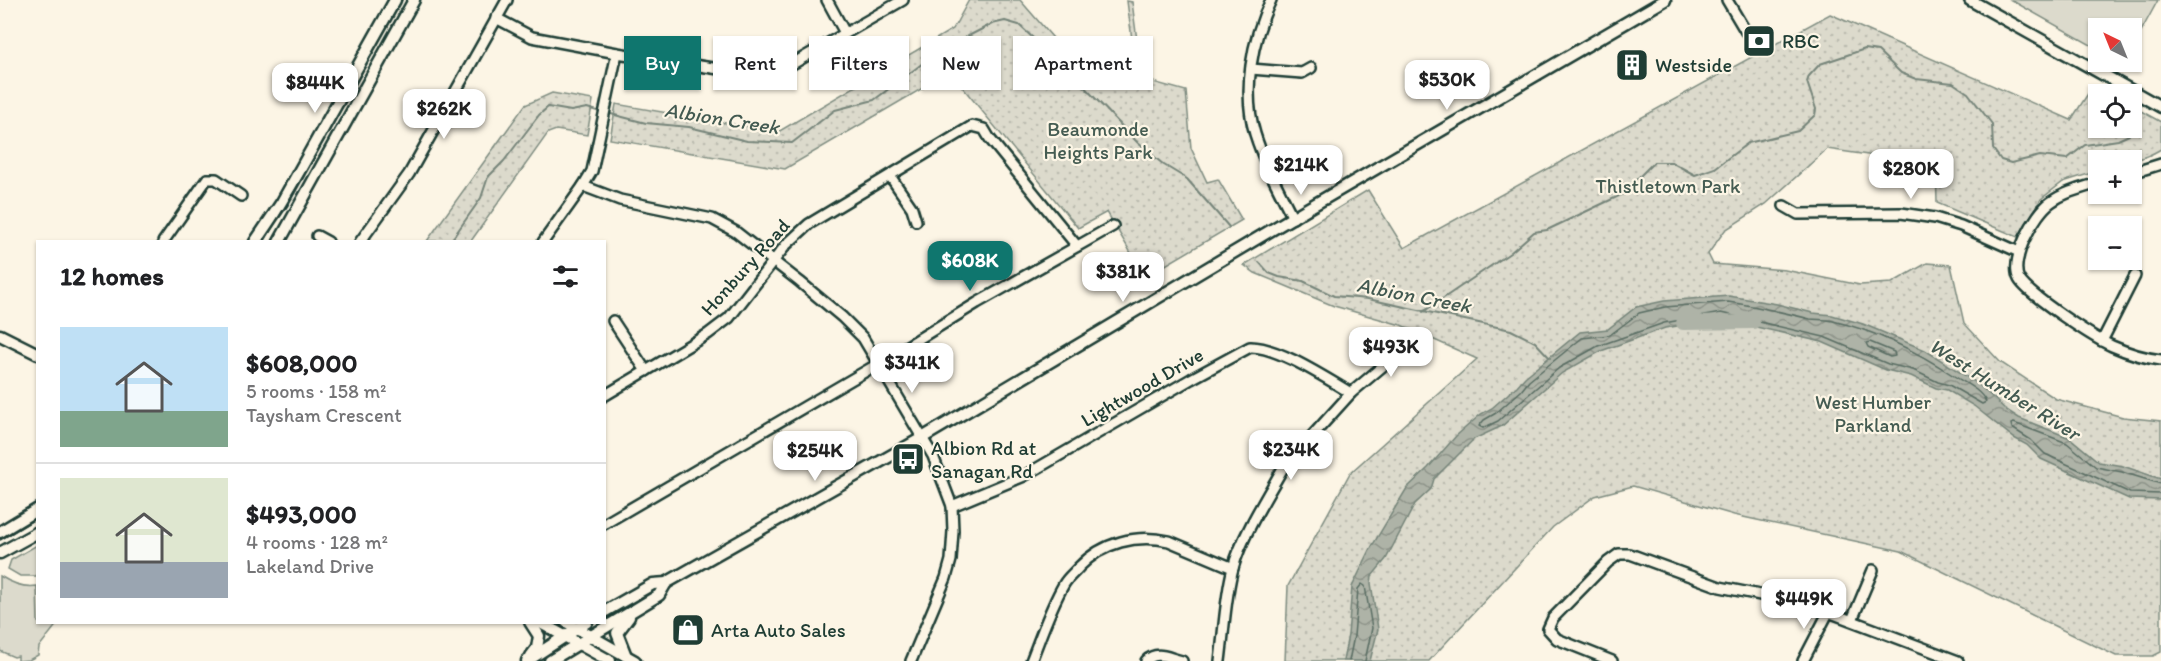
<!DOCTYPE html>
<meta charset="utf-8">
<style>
body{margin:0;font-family:Itim,sans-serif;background:#f2f2f2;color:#202124;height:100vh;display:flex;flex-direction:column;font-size:22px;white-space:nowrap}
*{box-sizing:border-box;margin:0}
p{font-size:20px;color:#757577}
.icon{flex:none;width:33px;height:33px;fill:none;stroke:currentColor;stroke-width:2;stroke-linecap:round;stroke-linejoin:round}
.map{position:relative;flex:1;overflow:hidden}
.side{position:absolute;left:36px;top:240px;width:570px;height:384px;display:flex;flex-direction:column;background:#fff;border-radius:0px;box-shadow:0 2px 4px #0004}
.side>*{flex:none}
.guide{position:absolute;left:624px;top:36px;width:570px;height:54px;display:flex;gap:12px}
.needle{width:39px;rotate:317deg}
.buttons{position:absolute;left:2088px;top:18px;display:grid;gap:12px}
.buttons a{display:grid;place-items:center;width:54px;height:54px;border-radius:0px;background:#fff;box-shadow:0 2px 4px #0004;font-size:30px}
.price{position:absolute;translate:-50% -51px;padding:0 14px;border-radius:12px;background:#fff;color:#222;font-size:20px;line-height:39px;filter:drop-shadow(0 2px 3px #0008)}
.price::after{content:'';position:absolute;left:50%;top:36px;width:18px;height:14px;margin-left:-9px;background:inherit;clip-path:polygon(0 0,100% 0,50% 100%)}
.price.selected{background:#0f766e;color:#fff}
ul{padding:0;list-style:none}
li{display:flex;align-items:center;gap:18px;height:150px;padding:0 24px}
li+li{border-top:2px solid #e0e0e0}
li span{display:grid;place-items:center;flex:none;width:168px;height:120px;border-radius:0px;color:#555}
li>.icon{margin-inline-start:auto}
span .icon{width:72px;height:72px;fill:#fffc;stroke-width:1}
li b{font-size:26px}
h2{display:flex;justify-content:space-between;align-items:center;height:72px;padding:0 24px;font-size:26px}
.chip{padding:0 21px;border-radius:0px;background:#fff;box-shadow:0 2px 4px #0004;font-size:21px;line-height:54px}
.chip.selected{background:#0f766e;color:#fff}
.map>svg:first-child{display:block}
.green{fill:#dcdacc;stroke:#7e8c80;stroke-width:1.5}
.park{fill:url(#park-dots);stroke:#7e8c80;stroke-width:1.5}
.water{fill:url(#water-waves);stroke:#758479;stroke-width:1.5}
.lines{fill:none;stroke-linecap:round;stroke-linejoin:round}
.shore{stroke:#586c62;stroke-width:1.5}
.stream{stroke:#758479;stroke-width:2}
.river{stroke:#aeb3a7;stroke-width:14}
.minor-casing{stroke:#1f3d34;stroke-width:14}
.major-casing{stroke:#1f3d34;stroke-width:15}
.minor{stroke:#fcf5e5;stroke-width:9}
.major{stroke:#fcf5e5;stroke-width:10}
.tram{stroke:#1f3d34;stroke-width:1.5}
.labels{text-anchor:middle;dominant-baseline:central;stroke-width:4.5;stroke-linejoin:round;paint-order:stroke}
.poi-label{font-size:20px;fill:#1f3d34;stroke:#fcf5e5;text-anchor:start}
.park-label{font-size:20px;fill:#455c52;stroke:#fcf5e5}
.street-label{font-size:20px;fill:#1f3d34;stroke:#fcf5e5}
.water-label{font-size:21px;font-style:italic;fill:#435a51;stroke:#fcf5e5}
</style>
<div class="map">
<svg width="2161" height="661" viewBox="0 0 2161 661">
<defs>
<pattern id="park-dots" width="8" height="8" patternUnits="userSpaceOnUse" patternTransform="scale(1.5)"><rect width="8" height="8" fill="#dcdacc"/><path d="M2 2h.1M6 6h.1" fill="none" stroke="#bcbcb0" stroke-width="1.8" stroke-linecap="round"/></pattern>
<pattern id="water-waves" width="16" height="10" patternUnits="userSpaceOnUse" patternTransform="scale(1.5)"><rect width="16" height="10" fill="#aeb3a7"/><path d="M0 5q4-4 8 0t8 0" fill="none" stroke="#8d9389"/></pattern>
</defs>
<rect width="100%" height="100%" fill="#fcf5e5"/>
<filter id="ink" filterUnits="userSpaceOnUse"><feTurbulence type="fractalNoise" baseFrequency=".0167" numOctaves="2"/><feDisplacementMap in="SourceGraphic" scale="12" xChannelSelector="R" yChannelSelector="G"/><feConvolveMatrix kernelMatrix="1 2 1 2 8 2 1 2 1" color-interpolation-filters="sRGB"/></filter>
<g filter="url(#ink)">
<g class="green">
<polygon points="2011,0 2158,0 2132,48 2132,28 2098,28 2098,49"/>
<polygon points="37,545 37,576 20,576 8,569 11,560"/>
<path d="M0,576C11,583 24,588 37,586L38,622L58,623L39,647L38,655L29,660L18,661V656L14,657L0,651Z"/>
</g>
<g class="park">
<polygon points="969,0 1020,0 1073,61 1137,78 1127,1 1132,2 1142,79 1186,91 1191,148 1207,182 1218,179 1242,220 1118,293 1145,277 1107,212 1078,228 950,72 785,169 610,139 616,104 778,132 953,29"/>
<path d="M1830,14L2071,120L2093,86L2110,94H2098V128H2132V106L2161,122V149C2136,164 2126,160 2098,160V171L2063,182L2041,199L2018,237L1937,203L1936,165L1827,149L1766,204L1725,230L1708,254L1713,264L1785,270L1860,285L1892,283L1927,263L1951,265L1964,323L2000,362L2056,399L2123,417L2161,421V652L2153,656H2116L1901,551L1734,515L1633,486L1595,496L1553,527L1429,661H1285L1288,586L1350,473L1477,359L1401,325L1334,306L1255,273L1244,265L1368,190L1404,248Z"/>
<polygon points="552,93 593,100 587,135 556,130 548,133 471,241 427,241 525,105"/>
</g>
<polygon class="water" points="1729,296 1777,304 1813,313 1832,315 1863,324 1925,350 1977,383 2005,409 2019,418 2070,438 2099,462 2123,466 2161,479 2161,500 2129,499 2041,459 2027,445 2014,438 1974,406 1947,390 1936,388 1911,376 1886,370 1822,342 1721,319 1665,328 1601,351 1562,373 1502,426 1474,439 1434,479 1431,489 1415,504 1386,559 1372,576 1371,583 1378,629 1370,661 1343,661 1348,635 1352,587 1372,546 1407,488 1428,468 1456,436 1481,414 1492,408 1517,386 1525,377 1580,332 1608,329 1636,307 1664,301"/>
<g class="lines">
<g class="shore">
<path d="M1728,302C1756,306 1782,312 1810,319C1817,320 1825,319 1833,321C1876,331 1918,352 1954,376C1965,383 1981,390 1986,402L1982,404L1949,385L1938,382L1913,370L1888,364L1824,337L1721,313L1664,323L1598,346L1559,368L1498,421L1483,428L1479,426L1484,420L1496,413L1521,391L1529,381L1582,338L1610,335L1639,313L1665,307Z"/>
<polygon points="1870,342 1894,352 1895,356 1890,357 1868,347 1866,343"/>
<polyline points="2161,484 2122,472 2096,467 2067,443 2014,423 2011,424 2012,428 2031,440 2045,454 2130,493 2161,494"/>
<polyline points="1349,661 1354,636 1358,589 1362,584 1365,586 1372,628 1365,661"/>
</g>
<g class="stream">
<polyline points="607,113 646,123 689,127 747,141 792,143 835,110 874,100 939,51 992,24 1005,21 1019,25 1074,76 1138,143 1164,165 1187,179 1229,227"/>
<polyline points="450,242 481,198 488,177 504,161 539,115 548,107 571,111 587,108 601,112"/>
<polyline points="1259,262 1269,273 1279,277 1303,281 1334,296 1368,299 1511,330 1535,342 1550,358"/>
<polyline points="1423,312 1510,253 1534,232 1547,230 1621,195 1654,162 1671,162 1695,175 1715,168 1748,143 1798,131 1815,115 1816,109 1807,82 1809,76 1820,64 1865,49 1878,51 1901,73 1916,79 1953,83 1968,93 1992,124 1993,149 2001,160 2011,163 2040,156 2067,159 2085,145 2118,140 2129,135"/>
</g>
<polyline class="river" points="1683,323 1753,322"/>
<g class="minor-casing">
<g id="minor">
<polyline points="827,0 845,33"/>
<path d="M1271,0C1252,39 1242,91 1255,134C1264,163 1279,190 1293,218"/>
<polyline points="1727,0 1746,32"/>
<polyline points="496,18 532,37 617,53 757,75 774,74 782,70 903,0"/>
<polyline points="1251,69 1302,73 1311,68"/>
<polyline points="2132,173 2161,164"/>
<polyline points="890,176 912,208 916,221"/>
<path d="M2098,183C2082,188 2065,192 2051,202C2035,213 2009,260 2019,279C2028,295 2094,338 2112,346C2128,353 2144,358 2161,360"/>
<polyline points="583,186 620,200 712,219 736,232 800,282 842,317 863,338 933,456 952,506 953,531 951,560 946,578 911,661"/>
<polyline points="1784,206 1798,214 1901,213 1935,218 1961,226 2019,252"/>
<polyline points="317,236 328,242"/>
<polyline points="163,242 207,179 216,179 241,196"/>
<polyline points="360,242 409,174 507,0"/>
<polyline points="543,242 583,186 592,171 617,53"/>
<polyline points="613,321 646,371"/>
<polyline points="2102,341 2135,276"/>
<polyline points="604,396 708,334 729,318 786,245 809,224 972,126 984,129 990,139 1077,246"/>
<path d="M952,506L1024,476L1191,379L1250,347C1277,346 1327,379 1351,393"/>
<polyline points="604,524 878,364 977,303 1113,226"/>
<polyline points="1852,620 1873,570"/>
<path d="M1031,661C1041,636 1050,608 1064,584C1068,577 1074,573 1079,567C1103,542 1136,534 1169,541L1233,568"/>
<path d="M1146,661C1157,650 1168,658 1182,661"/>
<path d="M1220,661C1224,631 1225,598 1233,568C1241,538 1267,496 1283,468L1351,393L1390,360L1397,340"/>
<polyline points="1612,661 1557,639 1548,629 1553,618 1608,562 1619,554 1630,554 1720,587 1810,605 1958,661"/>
<polyline points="1803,661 1829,611"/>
</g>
</g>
<g class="major-casing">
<g id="major">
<polyline points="1970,0 2161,107"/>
<polyline points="255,242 282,202 395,0"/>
<polyline points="279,242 414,0"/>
<polyline points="0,335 38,354"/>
<polyline points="0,532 38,509"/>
<polyline points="0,553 38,532"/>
<polyline points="604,612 653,584 666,583 922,438 1305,210 1665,0"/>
<polyline points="530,622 539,636 537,648 531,656"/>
<polyline points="539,622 610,661"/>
<polyline points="566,622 635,661"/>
<polyline points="626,656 617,633 629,617"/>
<polyline points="527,661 587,622"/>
<polyline points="550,661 659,595 666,583"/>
</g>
</g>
<use href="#minor" class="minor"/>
<use href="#major" class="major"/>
<g class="tram">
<polyline points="264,242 314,158 402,0"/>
<polyline points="0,540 38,517"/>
</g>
</g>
</g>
<defs>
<g id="bank-square" transform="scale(1.725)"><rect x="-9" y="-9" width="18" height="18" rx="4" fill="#1f3d34" stroke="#fcf5e5"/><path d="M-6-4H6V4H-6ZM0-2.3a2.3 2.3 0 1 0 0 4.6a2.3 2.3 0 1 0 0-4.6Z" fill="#fff"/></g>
<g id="building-square" transform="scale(1.725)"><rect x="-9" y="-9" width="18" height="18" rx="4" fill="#1f3d34" stroke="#fcf5e5"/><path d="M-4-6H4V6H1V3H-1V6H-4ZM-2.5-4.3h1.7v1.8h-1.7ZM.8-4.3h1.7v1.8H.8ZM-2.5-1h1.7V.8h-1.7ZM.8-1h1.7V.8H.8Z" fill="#fff"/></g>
<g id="bus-square" transform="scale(1.725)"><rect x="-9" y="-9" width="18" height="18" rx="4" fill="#1f3d34" stroke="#fcf5e5"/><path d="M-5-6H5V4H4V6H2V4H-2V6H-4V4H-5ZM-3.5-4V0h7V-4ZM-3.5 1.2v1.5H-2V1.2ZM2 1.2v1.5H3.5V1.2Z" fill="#fff"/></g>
<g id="shop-square" transform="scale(1.725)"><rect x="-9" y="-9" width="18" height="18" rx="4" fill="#1f3d34" stroke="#fcf5e5"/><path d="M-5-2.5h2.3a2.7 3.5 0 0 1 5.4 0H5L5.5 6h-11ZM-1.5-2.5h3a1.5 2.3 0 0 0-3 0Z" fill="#fff"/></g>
</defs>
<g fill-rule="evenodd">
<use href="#bank-square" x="1759" y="41"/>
<use href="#building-square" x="1632" y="65"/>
<use href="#bus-square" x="908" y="459"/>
<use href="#shop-square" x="688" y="630"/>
</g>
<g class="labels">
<g class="poi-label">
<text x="1782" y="41">RBC</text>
<text x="1655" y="65">Westside</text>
<text x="931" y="448">Albion Rd at<tspan x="931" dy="23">Sanagan Rd</tspan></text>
<text x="711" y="630">Arta Auto Sales</text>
</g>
<g class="park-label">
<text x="1098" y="129">Beaumonde<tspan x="1098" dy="23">Heights Park</tspan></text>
<text x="1668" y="186">Thistletown Park</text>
<text x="1873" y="402">West Humber<tspan x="1873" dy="23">Parkland</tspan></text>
</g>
<g class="street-label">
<text transform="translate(745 267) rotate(-48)">Honbury Road</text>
<text transform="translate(1142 387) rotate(-30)">Lightwood Drive</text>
</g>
<g class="water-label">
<text transform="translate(722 118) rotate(9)">Albion Creek</text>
<text transform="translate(1414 295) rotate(11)">Albion Creek</text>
<text transform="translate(2005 389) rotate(32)">West Humber River</text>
</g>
</g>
</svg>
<div class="buttons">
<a><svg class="needle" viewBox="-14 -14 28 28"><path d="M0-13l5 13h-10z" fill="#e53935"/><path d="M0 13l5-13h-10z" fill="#757577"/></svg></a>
<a><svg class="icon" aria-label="locate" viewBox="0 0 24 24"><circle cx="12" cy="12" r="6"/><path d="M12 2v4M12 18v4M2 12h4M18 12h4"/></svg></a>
<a>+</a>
<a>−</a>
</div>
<b class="price" style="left:1447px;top:111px">$530K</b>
<b class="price" style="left:315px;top:114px">$844K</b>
<b class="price" style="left:444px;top:140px">$262K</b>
<b class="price" style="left:1301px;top:196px">$214K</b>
<b class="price" style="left:1911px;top:200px">$280K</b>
<b class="price selected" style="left:970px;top:292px">$608K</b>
<b class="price" style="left:1123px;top:303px">$381K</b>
<b class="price" style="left:1391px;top:378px">$493K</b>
<b class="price" style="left:912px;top:394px">$341K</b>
<b class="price" style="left:1291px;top:481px">$234K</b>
<b class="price" style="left:815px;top:482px">$254K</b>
<b class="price" style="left:1804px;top:630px">$449K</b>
<div class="guide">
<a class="chip selected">Buy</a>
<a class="chip">Rent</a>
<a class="chip">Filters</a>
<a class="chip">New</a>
<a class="chip">Apartment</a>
</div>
<section class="side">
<h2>12 homes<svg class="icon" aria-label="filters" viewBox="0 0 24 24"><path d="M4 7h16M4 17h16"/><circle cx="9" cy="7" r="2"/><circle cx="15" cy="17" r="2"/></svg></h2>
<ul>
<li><span style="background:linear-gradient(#bfe0f5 70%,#7fa58c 0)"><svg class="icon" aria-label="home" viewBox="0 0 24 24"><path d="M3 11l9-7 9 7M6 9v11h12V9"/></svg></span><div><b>$608,000</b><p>5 rooms · 158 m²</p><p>Taysham Crescent</p></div></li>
<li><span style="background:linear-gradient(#dfe7d0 70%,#9aa5b1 0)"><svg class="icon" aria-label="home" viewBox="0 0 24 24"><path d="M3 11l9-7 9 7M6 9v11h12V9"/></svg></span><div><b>$493,000</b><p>4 rooms · 128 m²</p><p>Lakeland Drive</p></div></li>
</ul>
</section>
</div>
